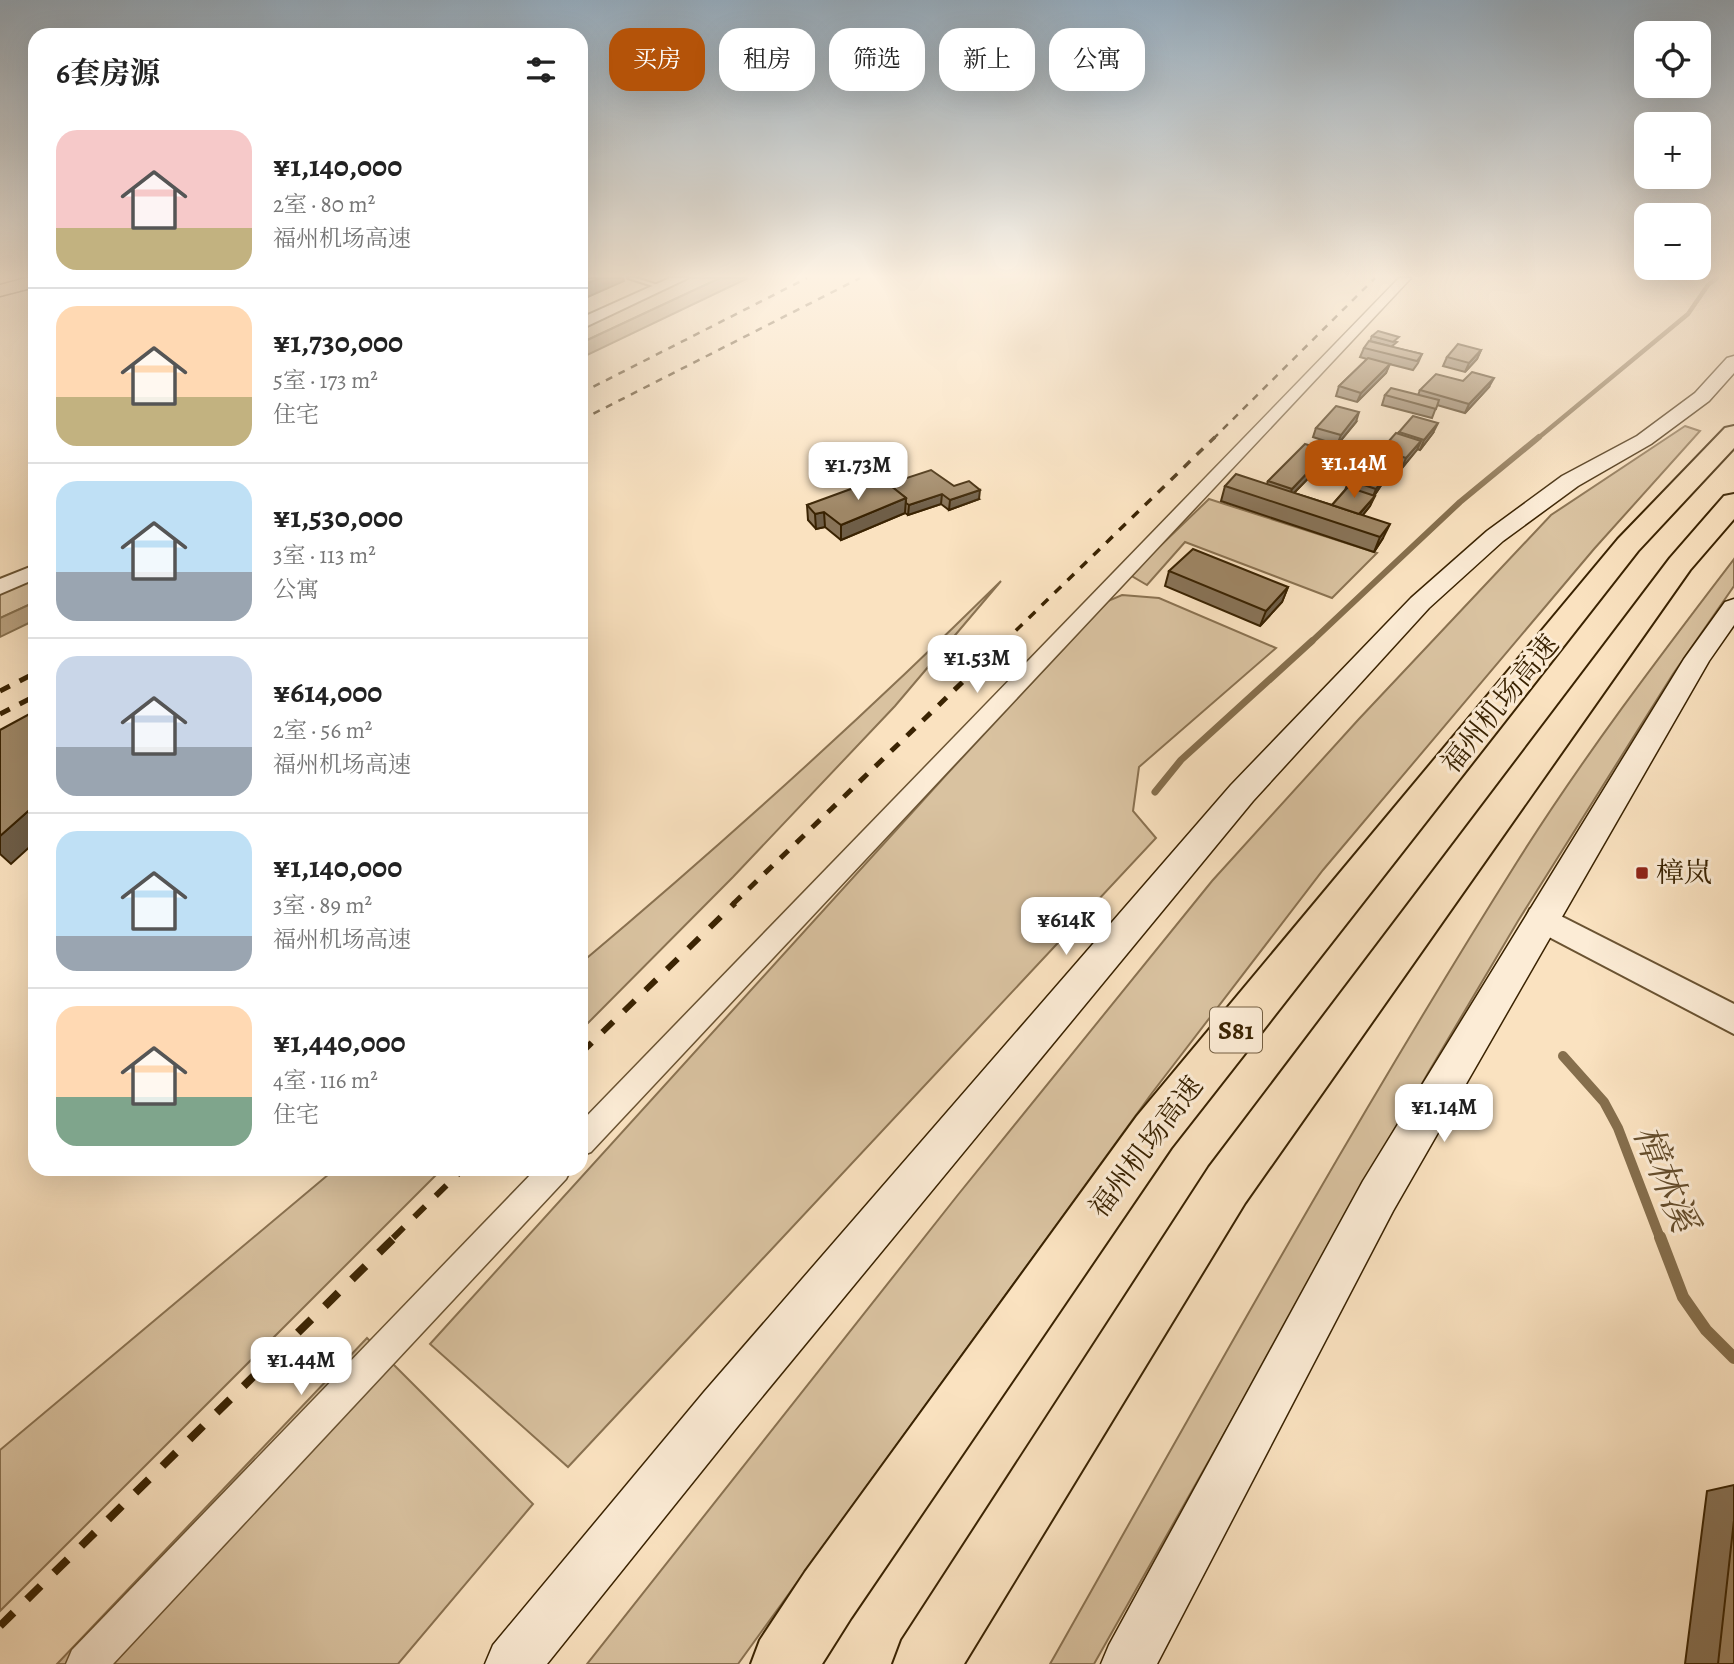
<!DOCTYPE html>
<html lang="zh">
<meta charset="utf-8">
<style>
body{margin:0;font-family:Alegreya,"Noto Serif SC",serif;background:#f2f2f2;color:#222;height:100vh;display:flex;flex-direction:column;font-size:26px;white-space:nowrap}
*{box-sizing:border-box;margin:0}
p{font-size:23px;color:#767676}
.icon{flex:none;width:38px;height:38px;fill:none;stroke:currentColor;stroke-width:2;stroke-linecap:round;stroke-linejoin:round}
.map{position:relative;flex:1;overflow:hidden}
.side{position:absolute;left:28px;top:28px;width:560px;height:1148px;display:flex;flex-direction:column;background:#fff;border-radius:21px;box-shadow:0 7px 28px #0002}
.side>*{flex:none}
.guide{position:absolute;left:609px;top:28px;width:665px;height:63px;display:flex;gap:14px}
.fabs{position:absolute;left:1634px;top:21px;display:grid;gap:14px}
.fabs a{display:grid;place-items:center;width:77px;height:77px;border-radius:14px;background:#fff;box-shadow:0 7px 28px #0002;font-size:35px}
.price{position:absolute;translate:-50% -60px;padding:0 16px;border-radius:14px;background:#fff;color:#222;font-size:23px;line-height:46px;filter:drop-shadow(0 2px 4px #0008)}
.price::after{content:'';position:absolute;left:50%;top:42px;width:21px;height:16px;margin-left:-10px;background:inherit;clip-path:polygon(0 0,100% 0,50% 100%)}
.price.selected{background:#b45309;color:#fff}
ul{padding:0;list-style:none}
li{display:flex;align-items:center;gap:21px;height:175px;padding:0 28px}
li+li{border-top:2px solid #e0e0e0}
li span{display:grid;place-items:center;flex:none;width:196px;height:140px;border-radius:21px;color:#555}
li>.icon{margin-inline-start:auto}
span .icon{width:84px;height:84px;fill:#fffc;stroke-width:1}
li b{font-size:30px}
h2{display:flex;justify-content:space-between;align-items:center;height:84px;padding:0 28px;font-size:30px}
.pill{padding:0 24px;border-radius:21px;background:#fff;box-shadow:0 7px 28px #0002;font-size:24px;line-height:63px}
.pill.selected{background:#b45309;color:#fff}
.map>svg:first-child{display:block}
.green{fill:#d9c2a0;stroke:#8a7251;stroke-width:2}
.water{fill:#b9a17f;stroke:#866f4d;stroke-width:2}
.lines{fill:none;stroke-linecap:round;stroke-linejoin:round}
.stream-far4{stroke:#866f4d;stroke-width:4.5}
.stream-far3{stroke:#866f4d;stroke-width:6}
.stream-far2{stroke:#866f4d;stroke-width:7}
.stream-far1{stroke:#866f4d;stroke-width:10}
.stream{stroke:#866f4d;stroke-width:12}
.service-casing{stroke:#6a5332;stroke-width:4}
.minor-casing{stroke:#6a5332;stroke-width:3}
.tertiary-casing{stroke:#6a5332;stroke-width:4}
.secondary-casing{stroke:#3a2302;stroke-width:3}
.primary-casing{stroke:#3a2302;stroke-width:3}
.motorway-casing{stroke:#3a2302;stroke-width:4}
.service{fill:#fcecd6;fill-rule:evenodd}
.minor{fill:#fcecd6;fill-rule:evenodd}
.tertiary{fill:#fcecd6;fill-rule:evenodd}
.secondary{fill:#fcecd6;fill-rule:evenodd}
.primary{fill:#fae2c0;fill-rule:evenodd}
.motorway{fill:#fae2c0;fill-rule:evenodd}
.rail-far4{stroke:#3a2302;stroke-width:2.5;stroke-dasharray:7 7;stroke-linecap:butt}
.rail-far3{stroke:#3a2302;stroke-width:3.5;stroke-dasharray:9 9;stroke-linecap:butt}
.rail-far2{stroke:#3a2302;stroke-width:5;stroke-dasharray:11 11;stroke-linecap:butt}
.rail-far1{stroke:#3a2302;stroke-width:6;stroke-dasharray:15 15;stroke-linecap:butt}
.rail{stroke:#3a2302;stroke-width:8;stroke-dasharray:19 19;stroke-linecap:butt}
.wall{fill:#887357;stroke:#3a2302;stroke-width:2}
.shaded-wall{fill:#6f5e47;stroke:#3a2302;stroke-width:2}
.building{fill:#9e8665;stroke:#3a2302;stroke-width:2}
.poi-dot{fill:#8f2418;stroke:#fcecd6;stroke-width:2.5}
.labels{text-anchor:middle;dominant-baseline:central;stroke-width:6;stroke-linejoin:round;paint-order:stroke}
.shield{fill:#fcecd6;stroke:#745f42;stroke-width:2}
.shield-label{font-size:26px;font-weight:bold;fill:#3a2302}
.street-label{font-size:28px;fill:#3a2302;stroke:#fcecd6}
.poi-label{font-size:28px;fill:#3a2302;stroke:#fcecd6;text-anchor:start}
.near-water-label{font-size:37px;font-style:italic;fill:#664f2e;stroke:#fcecd6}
</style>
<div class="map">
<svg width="1734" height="1664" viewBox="0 0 1734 1664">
<rect width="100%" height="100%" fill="#fae2c0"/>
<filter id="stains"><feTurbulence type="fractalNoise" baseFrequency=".00286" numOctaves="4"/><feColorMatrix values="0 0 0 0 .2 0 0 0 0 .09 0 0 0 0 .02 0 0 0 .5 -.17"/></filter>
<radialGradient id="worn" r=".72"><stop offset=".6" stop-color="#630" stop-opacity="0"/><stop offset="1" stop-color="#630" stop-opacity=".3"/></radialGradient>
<g class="green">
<polygon points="685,278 720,278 581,343 581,326"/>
<polygon points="1685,426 1700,431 1594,549 1323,870 1152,1093 738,1664 587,1664 957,1196 1212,881 1358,720 1551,515"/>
<polygon points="1209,499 1377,553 1332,598 1185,542 1147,585 1130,575"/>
<path d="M1734,559V586L1673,674L1518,921L1428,1073L1094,1664H1050C1202,1395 1352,1124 1517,862C1583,757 1659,657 1734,559Z"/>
<polygon points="35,574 35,602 0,618 0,590"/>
<path d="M1001,581L895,706L733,877L581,1030V963C726,841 866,714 1001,581Z"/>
<polygon points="1122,595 1159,598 1276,648 1139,767 1133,811 1156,838 568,1467 430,1344 947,774 1108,601"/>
<polygon points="335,1169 442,1169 0,1611 0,1450"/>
<polygon points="367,1338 533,1504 398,1664 57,1664"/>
</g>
<g class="water">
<polygon points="720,278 748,278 581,358 581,343"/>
<polygon points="35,602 35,620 0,637 0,618"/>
</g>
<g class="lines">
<polyline class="stream-far4" points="1537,439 1688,314 1708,285 1717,278"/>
<polyline class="stream-far3" points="1310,643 1460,502 1539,437"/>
<polyline class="stream-far2" points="1155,792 1181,760 1312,641"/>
<polyline class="stream-far1" points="1563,1056 1604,1102 1618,1128 1660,1238"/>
<polyline class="stream" points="1660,1237 1683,1297 1706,1330 1734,1358"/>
<g class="service-casing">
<polygon id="service" points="628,278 636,278 664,287 659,288"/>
</g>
<g class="minor-casing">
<g id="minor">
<polygon points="1399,278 1411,278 591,1152 581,1156 581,1122"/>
<polygon points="536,1169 571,1169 566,1179 113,1664 66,1664 72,1650"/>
</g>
</g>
<g class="tertiary-casing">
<g id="tertiary">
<polygon points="670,278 688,278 581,329 581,318"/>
<polygon points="35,565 35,579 0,594 0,579"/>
<polygon points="1541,906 1734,1004 1734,1034 1530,927 1526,918 1530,909"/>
</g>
</g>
<g class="secondary-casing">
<g id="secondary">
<polygon points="1734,356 1734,373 1709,401 1651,444 1578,486 1503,541 1429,608 1253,801 738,1426 547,1664 485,1664 493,1645 704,1392 1231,785 1411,598 1487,531 1562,476 1637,436 1695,393 1727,358"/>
<polygon points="1734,599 1734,625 1709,661 1393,1211 1157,1664 1101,1664 1109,1645 1363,1181 1684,659 1725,602"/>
</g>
</g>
<g class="primary-casing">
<polygon id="primary" points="26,278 35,278 35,287 0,296 0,285"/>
</g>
<g class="motorway-casing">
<g id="motorway">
<polygon points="1734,426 1734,448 1638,551 1171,1148 851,1618 822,1664 751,1664 760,1640 805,1572 1137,1116 1618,539 1725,428"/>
<polygon points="1734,494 1734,519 1690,570 1245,1203 964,1664 893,1664 902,1640 1209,1167 1670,558 1724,496"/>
</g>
</g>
<use href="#service" class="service"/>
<use href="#minor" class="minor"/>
<use href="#tertiary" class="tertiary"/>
<use href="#secondary" class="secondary"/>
<use href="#primary" class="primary"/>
<use href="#motorway" class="motorway"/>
<g class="rail-far4">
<polyline points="581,393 807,278"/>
<polyline points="581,420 860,278"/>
<polyline points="1213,439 1375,278"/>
</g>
<polyline class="rail-far3" points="1003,643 1215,437"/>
<g class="rail-far2">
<polyline points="0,691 35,673"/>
<polyline points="0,714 35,696"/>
<polyline points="733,904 1005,641"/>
</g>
<g class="rail-far1">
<polyline points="581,1053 735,903"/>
<polyline points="393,1238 463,1169"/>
</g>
<polyline class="rail" points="0,1626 395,1237"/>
</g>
<g class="wall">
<polygon points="1372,336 1397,342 1391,347 1422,354 1418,363 1413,370 1389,364 1386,373 1357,402 1336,396 1339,386 1367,359 1360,357 1364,348 1389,346 1370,341"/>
<polygon points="1481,350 1477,359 1465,372 1443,366 1447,357"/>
<polygon points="1463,381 1489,387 1465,413 1437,405 1432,418 1382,405 1385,395 1418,395 1420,390"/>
<polygon points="1356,422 1337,445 1313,437 1316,428"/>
<polygon points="1399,432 1433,433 1420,450 1417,449 1402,468 1394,465 1390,472 1374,496 1370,506 1363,515 1383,538 1374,552 1221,501 1225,486 1267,484 1268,481 1325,461 1294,493 1332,505 1345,490 1349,480 1378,457 1381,450"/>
<polygon points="888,484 954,486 979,499 949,510 941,504 908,515 905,513 841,540 825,527 816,529 808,520 807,505"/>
<polygon points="1169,571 1288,587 1282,602 1260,626 1165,586"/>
<polygon points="1734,1485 1734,1664 1685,1664 1707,1491"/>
</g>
<g class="shaded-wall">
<polygon points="600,278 623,278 624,281 581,300 581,286"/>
<polygon points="1481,350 1477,359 1465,372 1469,363"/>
<polygon points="1390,364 1386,373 1357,402 1361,393"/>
<polygon points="1494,378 1489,387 1465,413 1469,404"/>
<polygon points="1359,412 1356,422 1337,445 1341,435"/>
<polygon points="1438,423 1433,433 1420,450 1424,440"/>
<polygon points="1421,441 1417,450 1402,468 1406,458"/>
<polygon points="1328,451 1325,461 1288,499 1292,489"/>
<polygon points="1395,463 1390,472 1372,499 1376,489"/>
<polygon points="980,490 979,499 949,510 950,500"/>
<polygon points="942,494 941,504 908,515 909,505"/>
<polygon points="1375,496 1370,506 1354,526 1358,516"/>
<polygon points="906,498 905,513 841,540 841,525"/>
<polygon points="824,512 825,527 816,529 815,514"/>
<polygon points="1390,524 1383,538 1374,552 1380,537"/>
<polygon points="1288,587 1282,602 1260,626 1266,611"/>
<polygon points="35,805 35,842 11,864 0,854 0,836"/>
</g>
<g class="building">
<polygon points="581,278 600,278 581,286"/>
<polygon points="1378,331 1399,337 1393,342 1372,336"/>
<polygon points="1369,341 1422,354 1417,361 1364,348"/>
<polygon points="1458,344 1481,350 1469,363 1447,357"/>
<polygon points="1368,358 1390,364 1361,393 1339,386"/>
<polygon points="1472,372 1494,378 1469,404 1420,390 1436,374 1463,381"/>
<polygon points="1391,388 1439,400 1436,409 1385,395"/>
<polygon points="1336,406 1359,412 1341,435 1316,428"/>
<polygon points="1413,416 1438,423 1424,440 1399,432"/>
<polygon points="1396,433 1421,441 1406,458 1381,450"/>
<polygon points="1305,444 1328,451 1292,489 1268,481"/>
<polygon points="1369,455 1395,463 1376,489 1349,480"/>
<polygon points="931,470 954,486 969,481 980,490 950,500 942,494 909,505 906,503 906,498 888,484"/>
<polygon points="1236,474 1390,524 1380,537 1225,486"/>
<polygon points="881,478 906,498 841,525 824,512 815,514 807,505"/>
<polygon points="1348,487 1375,496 1359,514 1332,505"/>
<polygon points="1193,549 1288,587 1266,611 1169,571"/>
<polygon points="35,711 35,805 0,836 0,730"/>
<polygon points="1734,1520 1734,1664 1718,1664"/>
</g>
<linearGradient id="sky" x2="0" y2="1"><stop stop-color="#95acbe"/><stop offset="0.54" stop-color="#fdf2e3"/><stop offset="1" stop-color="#fdf2e3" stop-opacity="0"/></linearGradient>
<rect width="1734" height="511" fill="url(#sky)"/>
<rect class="poi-dot" x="1635" y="866" width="14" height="14" rx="3.5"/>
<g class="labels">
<rect class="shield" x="1210" y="1007.5" width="52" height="45" rx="5"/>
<g class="shield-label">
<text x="1236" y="1030">S81</text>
</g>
<g class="street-label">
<text transform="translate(1500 704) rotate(-51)">福州机场高速</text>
<text transform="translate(1146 1147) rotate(-53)">福州机场高速</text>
</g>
<g class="poi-label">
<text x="1656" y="873">樟岚</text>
</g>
<g class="near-water-label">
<text transform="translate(1666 1178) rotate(68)">樟林溪</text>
</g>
</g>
<rect width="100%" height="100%" filter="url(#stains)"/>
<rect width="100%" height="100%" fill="url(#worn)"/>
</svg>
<div class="fabs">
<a><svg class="icon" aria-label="locate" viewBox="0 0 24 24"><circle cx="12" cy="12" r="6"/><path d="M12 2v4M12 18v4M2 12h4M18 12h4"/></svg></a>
<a>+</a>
<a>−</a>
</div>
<b class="price selected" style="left:1354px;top:500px">¥1.14M</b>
<b class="price" style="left:858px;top:502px">¥1.73M</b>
<b class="price" style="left:977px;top:695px">¥1.53M</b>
<b class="price" style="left:1066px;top:957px">¥614K</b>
<b class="price" style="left:1444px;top:1144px">¥1.14M</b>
<b class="price" style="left:301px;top:1397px">¥1.44M</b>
<div class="guide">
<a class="pill selected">买房</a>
<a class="pill">租房</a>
<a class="pill">筛选</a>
<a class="pill">新上</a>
<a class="pill">公寓</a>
</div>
<section class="side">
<h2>6套房源<svg class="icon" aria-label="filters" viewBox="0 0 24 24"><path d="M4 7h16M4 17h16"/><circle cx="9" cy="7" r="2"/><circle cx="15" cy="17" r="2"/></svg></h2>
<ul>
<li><span style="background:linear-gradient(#f6c9c9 70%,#c2b280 0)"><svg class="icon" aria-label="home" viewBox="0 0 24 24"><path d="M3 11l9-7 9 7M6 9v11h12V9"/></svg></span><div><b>¥1,140,000</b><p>2室 · 80 m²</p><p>福州机场高速</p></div></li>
<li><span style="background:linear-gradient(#ffd9b3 65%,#c2b280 0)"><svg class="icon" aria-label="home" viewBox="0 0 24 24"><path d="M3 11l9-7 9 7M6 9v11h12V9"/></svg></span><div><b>¥1,730,000</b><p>5室 · 173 m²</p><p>住宅</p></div></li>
<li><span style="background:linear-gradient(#bfe0f5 65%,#9aa5b1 0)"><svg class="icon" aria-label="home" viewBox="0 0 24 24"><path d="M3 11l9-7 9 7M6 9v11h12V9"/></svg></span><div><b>¥1,530,000</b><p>3室 · 113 m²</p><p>公寓</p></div></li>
<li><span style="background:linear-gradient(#c9d6e8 65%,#9aa5b1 0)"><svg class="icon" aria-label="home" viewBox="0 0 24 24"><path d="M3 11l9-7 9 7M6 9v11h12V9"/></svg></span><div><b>¥614,000</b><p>2室 · 56 m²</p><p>福州机场高速</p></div></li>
<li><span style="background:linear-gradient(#bfe0f5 75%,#9aa5b1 0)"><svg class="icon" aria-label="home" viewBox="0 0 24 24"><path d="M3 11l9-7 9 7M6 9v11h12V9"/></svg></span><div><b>¥1,140,000</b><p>3室 · 89 m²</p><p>福州机场高速</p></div></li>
<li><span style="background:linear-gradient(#ffd9b3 65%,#7fa58c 0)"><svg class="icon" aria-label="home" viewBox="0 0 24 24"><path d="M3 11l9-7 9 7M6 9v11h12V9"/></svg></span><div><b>¥1,440,000</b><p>4室 · 116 m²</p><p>住宅</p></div></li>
</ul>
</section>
</div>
